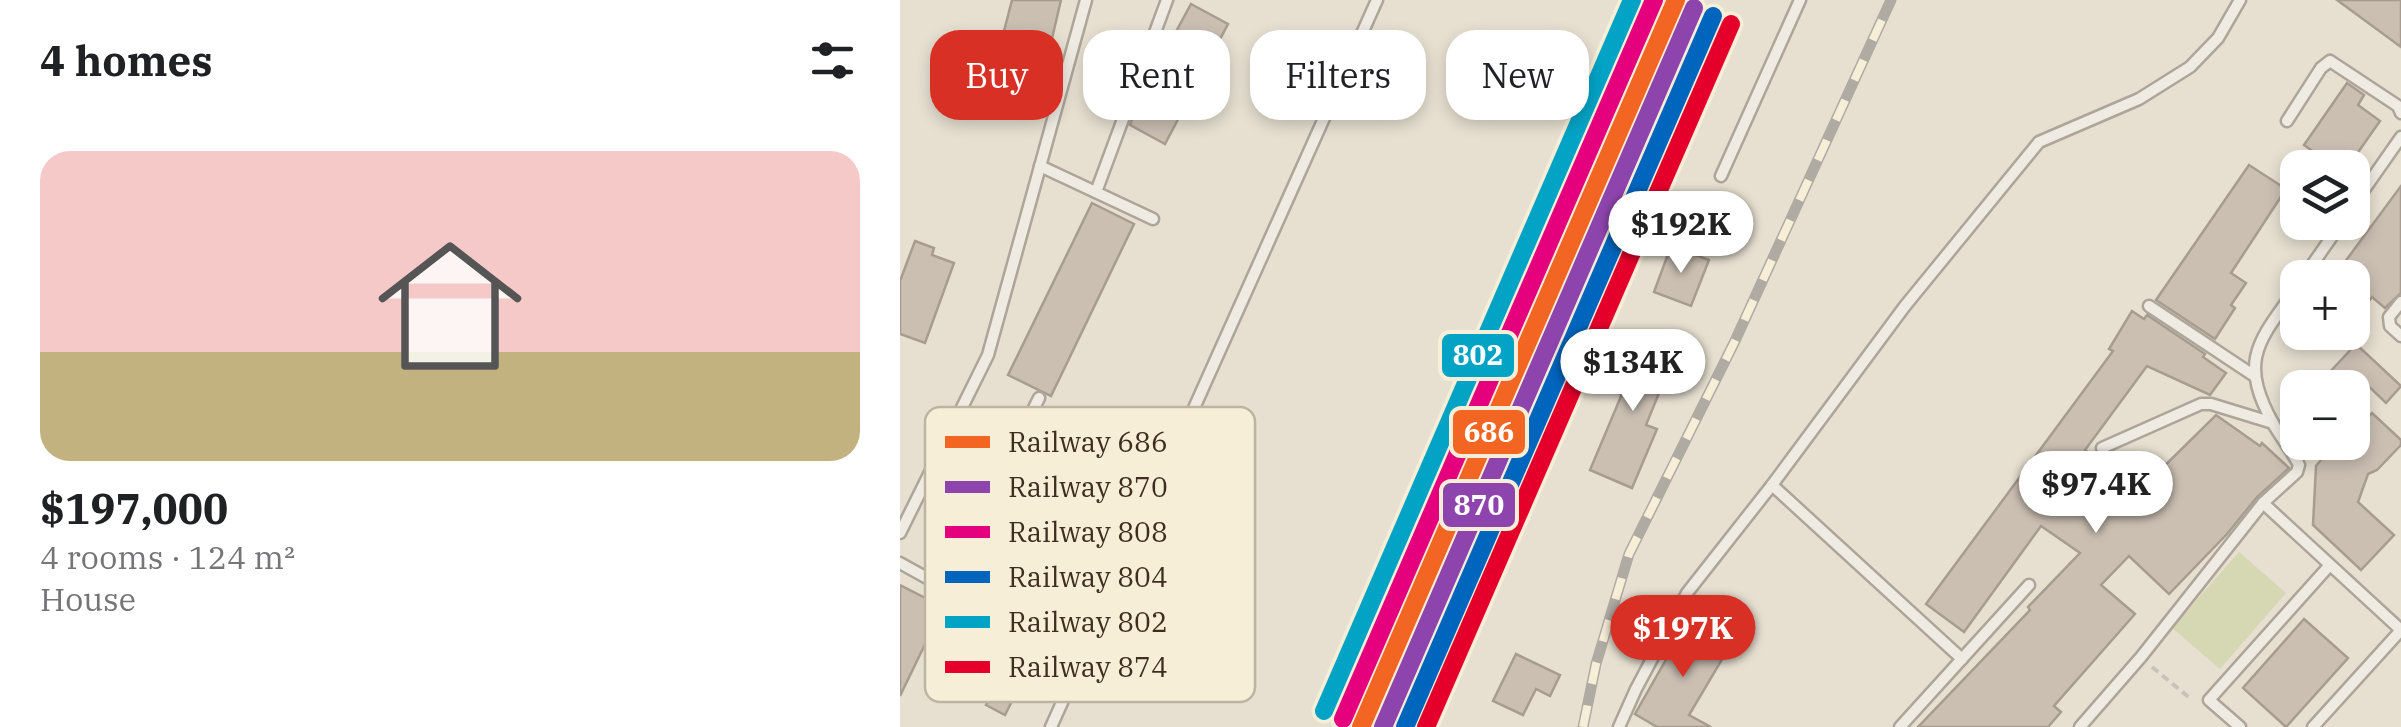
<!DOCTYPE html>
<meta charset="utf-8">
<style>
body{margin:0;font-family:"IBM Plex Serif",serif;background:#f2f2f2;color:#202124;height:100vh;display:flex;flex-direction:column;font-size:38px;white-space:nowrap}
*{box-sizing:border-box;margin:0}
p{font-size:32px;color:#757577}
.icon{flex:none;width:55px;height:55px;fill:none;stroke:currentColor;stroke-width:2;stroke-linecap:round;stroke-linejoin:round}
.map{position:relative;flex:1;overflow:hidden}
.panel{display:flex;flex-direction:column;background:#fff;width:900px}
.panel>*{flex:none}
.banner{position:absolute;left:30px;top:30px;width:950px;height:90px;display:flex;gap:20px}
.controls{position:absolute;left:1380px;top:150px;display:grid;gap:20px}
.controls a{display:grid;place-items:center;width:90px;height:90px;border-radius:20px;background:#fff;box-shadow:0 5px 15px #0003;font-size:50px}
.price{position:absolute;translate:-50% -85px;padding:0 22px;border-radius:35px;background:#fff;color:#222;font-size:32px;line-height:65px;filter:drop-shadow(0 2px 5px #0008)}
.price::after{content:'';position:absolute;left:50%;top:60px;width:30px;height:22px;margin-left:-15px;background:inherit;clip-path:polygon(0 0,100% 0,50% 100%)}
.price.current{background:#d93025;color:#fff}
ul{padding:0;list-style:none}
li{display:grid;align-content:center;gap:20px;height:530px;padding:0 40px}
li+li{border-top:2px solid #e0e0e0}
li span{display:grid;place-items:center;height:310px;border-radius:30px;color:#555}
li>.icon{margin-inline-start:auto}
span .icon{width:180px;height:180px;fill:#fffc;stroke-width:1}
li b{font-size:42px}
h2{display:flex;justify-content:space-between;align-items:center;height:120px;padding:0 40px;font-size:42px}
.tag{padding:0 35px;border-radius:30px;background:#fff;box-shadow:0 5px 15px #0003;font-size:35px;line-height:90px}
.tag.current{background:#d93025;color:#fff}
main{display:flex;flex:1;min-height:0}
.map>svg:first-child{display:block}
.green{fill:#d6d7b3}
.building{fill:#cbbfb2;stroke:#a89c90;stroke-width:2.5}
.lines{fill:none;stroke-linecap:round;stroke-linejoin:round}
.lane-casing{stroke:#ada599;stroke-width:15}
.path{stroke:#c8c2b9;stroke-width:4;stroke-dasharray:8 5;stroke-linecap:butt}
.lane{stroke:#efebe3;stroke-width:10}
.rail-casing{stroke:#afaaa2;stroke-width:11}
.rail{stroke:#f7eed8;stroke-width:8;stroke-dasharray:22;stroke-linecap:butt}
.rail-1-casing{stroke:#f7eed8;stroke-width:25}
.rail-2-casing{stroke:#f7eed8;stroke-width:25}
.rail-3-casing{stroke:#f7eed8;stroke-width:25}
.rail-4-casing{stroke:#f7eed8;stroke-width:25}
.rail-5-casing{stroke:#f7eed8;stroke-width:25}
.rail-6-casing{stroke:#f7eed8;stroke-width:25}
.rail-1{stroke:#f26522;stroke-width:18}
.rail-2{stroke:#8e44ad;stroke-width:18}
.rail-3{stroke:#e5007d;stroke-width:18}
.rail-4{stroke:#0065bd;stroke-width:18}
.rail-5{stroke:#03a3c5;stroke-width:18}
.rail-6{stroke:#e4002b;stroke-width:18}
.key{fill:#f7eed8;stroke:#bfb4a1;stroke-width:2.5}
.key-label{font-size:28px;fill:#3d2e20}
.line-badge{stroke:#f7eed8;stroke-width:4}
.badge-label{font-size:28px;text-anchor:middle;font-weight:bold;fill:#fff}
</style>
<main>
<section class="panel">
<h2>4 homes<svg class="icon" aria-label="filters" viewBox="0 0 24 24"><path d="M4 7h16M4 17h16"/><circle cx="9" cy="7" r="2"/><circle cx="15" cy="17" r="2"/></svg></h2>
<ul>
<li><span style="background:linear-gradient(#f6c9c9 65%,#c2b280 0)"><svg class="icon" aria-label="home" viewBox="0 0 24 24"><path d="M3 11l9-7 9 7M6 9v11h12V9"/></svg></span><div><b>$197,000</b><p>4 rooms · 124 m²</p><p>House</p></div></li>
</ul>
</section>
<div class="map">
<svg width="1501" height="727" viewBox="0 0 1501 727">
<rect width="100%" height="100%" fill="#e7e0d1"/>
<polygon class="green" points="1339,552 1386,593 1320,669 1272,628"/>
<g class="building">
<polygon points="112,0 161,0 150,47 103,35"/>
<polygon points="1437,0 1501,0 1501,47"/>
<polygon points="291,4 328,24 265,144 230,125 238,102"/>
<polygon points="1447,83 1464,95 1458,105 1480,121 1447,168 1436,168 1404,145"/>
<polygon points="1349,165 1386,189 1331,273 1346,283 1331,305 1335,308 1315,339 1256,300"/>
<polygon points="1501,186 1501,293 1485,308 1472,297 1452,323 1452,278 1433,278"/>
<polygon points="192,203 234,224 151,396 108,375"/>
<polygon points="15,241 34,248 32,255 54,263 25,343 0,334 0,281"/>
<polygon points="771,246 809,260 791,306 754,292"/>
<polygon points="1232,311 1244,319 1247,315 1305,354 1303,357 1326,373 1310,395 1247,366 1185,450 1239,491 1316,415 1360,446 1362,443 1389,468 1357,497 1327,534 1269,594 1229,556 1201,585 1235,614 1154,706 1161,712 1148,727 1018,727 1130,610 1128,607 1180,553 1141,526 1064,632 1026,604 1213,351 1209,349"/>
<polygon points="736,338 775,354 746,425 757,429 732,488 690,470 722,394 714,391"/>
<polygon points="1456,344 1501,386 1486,403 1458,376 1448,388 1415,388"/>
<polygon points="1472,413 1501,440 1501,445 1477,470 1468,474 1458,502 1494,535 1461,570 1413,525 1416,466 1430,449 1434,453 1444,442 1452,442 1452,433"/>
<polygon points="0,585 43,607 0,696"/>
<polygon points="1404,619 1448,658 1386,727 1343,688"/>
<polygon points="788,621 830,646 789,715 811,727 757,727 735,714"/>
<polygon points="616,654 660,675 650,696 636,689 623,715 593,701"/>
<polygon points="105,663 126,673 105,715 86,705"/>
</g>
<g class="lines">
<g class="lane-casing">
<g id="lane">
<polyline points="1387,121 1421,68 1430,61 1498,106 1501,113"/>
<polyline points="140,166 253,219"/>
<polyline points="821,176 900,0"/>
<polyline points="196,192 267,0"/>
<polyline points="1452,207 1501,137"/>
<polyline points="1403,278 1442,222"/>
<path d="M1398,286C1359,341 1337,359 1374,425C1382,439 1392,451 1399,465L1397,472L1363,503L1501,630L1413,727"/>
<polyline points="1501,302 1489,317 1490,326 1501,336"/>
<polyline points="1249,306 1353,375"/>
<polyline points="1202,448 1301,404 1311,404 1373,423"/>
<polyline points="872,485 1062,659"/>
<polyline points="0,533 88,355 186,0"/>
<polyline points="0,563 45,588 139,398"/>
<polyline points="151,727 477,0"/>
<polyline points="719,727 736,689 787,593 872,485 1005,306 1139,142 1239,99 1290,67 1318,38 1340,0"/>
<polyline points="1000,727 1129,585"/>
<polyline points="1180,727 1241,657 1363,503"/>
<polyline points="1340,727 1309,700 1429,566"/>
</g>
</g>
<polyline class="path" points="1252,667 1291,699"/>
<use href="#lane" class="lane"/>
<g class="rail-casing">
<polyline id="rail" points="683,727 696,664 729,554 834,343 991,0"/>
</g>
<use href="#rail" class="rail"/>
<g class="rail-1-casing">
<polyline id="rail-1" points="461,727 776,0"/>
</g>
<g class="rail-2-casing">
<polyline id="rail-2" points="483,727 794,8"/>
</g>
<g class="rail-3-casing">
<polyline id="rail-3" points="443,719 754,0"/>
</g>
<g class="rail-4-casing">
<polyline id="rail-4" points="505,727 813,16"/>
</g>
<g class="rail-5-casing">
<polyline id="rail-5" points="424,711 732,0"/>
</g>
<g class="rail-6-casing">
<polyline id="rail-6" points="526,727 831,24"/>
</g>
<use href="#rail-1" class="rail-1"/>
<use href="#rail-2" class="rail-2"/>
<use href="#rail-3" class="rail-3"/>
<use href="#rail-4" class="rail-4"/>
<use href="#rail-5" class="rail-5"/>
<use href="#rail-6" class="rail-6"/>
</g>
<rect x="25" y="407" width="330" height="295" rx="15" class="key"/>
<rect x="45" y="436" width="45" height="12" fill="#f26522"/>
<rect x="45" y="481" width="45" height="12" fill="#8e44ad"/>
<rect x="45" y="526" width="45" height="12" fill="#e5007d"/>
<rect x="45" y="571" width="45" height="12" fill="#0065bd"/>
<rect x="45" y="616" width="45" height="12" fill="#03a3c5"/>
<rect x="45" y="661" width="45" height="12" fill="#e4002b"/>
<g class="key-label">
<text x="108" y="452">Railway 686</text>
<text x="108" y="497">Railway 870</text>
<text x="108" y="542">Railway 808</text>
<text x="108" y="587">Railway 804</text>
<text x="108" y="632">Railway 802</text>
<text x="108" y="677">Railway 874</text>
</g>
<g class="line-badge">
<rect x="540" y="332" width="76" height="47" rx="10" fill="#03a3c5"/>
<rect x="551" y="408" width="76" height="48" rx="10" fill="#f26522"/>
<rect x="541" y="481" width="76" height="48" rx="10" fill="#8e44ad"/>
</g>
<g class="badge-label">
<text x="578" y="365">802</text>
<text x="589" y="442">686</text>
<text x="579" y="515">870</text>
</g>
</svg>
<div class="controls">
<a><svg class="icon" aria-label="layers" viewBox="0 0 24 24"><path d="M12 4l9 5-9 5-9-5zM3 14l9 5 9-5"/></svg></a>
<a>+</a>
<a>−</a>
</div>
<b class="price" style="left:781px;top:276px">$192K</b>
<b class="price" style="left:733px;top:414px">$134K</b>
<b class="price" style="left:1196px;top:536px">$97.4K</b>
<b class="price current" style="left:783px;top:680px">$197K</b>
<div class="banner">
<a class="tag current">Buy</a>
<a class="tag">Rent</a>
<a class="tag">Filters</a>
<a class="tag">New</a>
</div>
</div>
</main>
